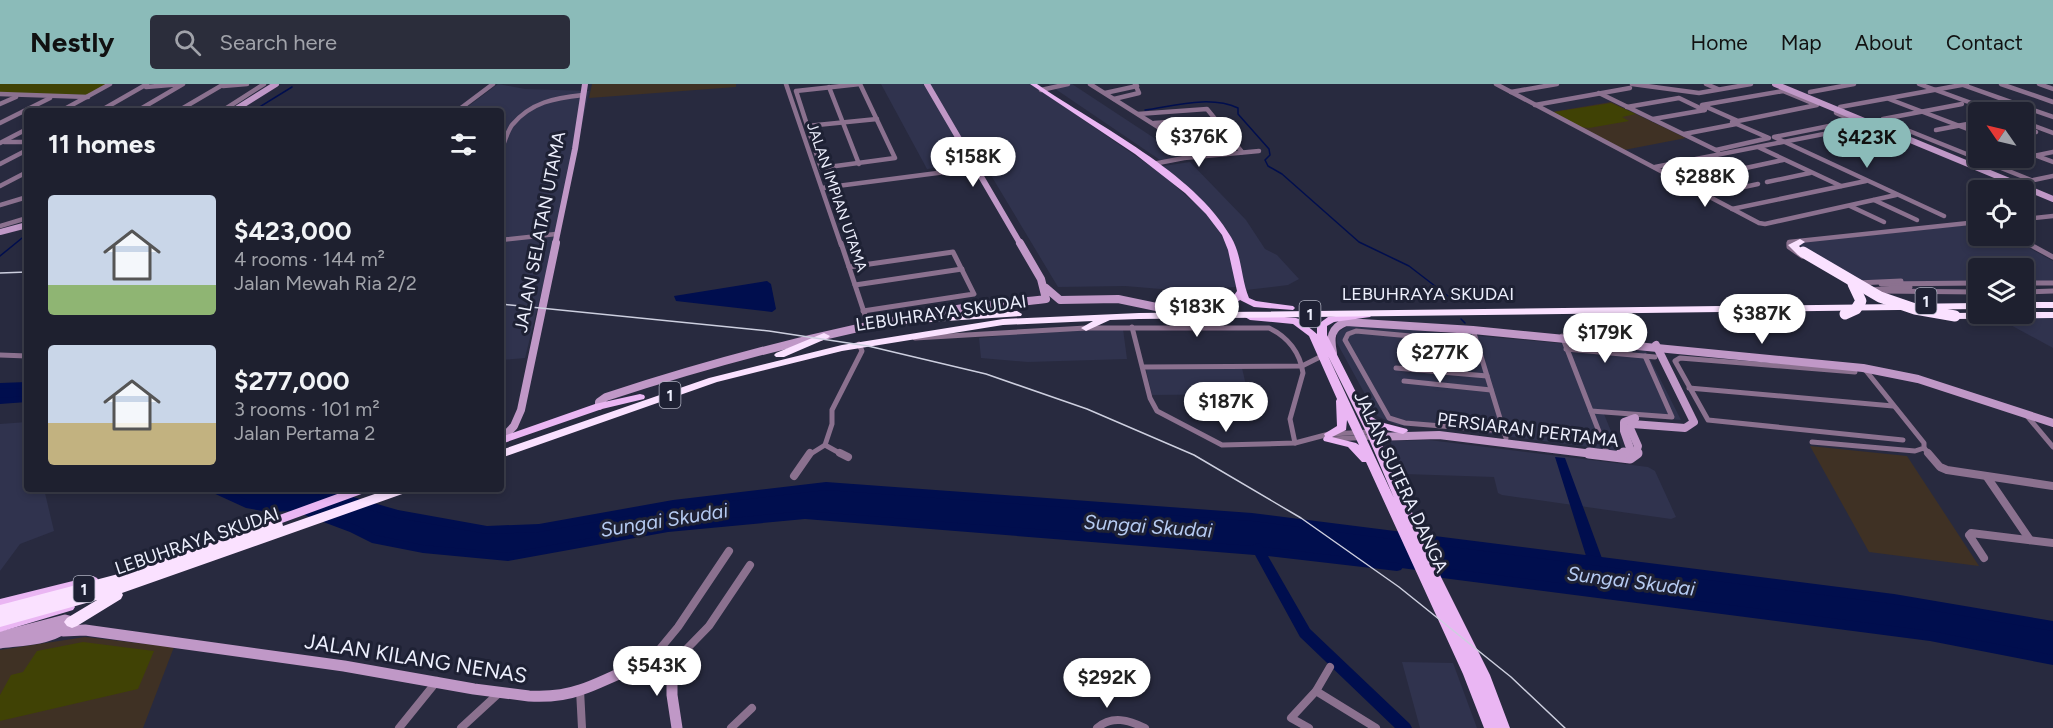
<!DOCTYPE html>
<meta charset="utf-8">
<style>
body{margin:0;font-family:Figtree,sans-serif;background:#2b2d3b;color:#f1f3f6;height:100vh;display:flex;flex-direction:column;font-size:22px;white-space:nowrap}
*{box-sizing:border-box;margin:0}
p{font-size:20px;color:#a1a3aa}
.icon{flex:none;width:33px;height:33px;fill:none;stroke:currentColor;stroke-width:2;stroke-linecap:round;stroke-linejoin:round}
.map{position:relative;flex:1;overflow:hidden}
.sheet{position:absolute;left:24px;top:24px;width:480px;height:384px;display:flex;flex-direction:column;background:#1e202f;border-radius:6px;box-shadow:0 3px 9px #0003,0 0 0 2px #3c3e4b}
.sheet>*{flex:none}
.needle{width:39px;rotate:304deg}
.fabs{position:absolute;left:1968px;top:18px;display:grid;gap:12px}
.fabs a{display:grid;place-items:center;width:66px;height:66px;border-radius:6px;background:#1e202f;box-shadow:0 3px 9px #0003,0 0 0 2px #3c3e4b;font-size:30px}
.price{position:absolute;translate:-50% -51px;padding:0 14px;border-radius:21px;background:#fff;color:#222;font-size:20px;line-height:39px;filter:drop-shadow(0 2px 3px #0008)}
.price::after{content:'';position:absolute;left:50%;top:36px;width:18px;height:14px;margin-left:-9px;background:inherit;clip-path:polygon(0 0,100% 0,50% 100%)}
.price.active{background:#8bbbb9;color:#111}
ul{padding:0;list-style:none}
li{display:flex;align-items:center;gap:18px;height:150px;padding:0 24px}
li span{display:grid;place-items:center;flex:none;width:168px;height:120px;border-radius:6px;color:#555}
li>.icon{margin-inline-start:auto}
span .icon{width:72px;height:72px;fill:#fffc;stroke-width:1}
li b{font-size:26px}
h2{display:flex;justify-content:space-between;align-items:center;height:72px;padding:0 24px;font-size:26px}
header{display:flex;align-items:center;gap:36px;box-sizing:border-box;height:84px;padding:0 30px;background:#8bbbb9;color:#111}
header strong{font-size:28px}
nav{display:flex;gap:33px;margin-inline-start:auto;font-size:21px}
.search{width:420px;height:54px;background:#2b2d3b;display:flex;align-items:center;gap:15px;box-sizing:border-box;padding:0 21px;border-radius:6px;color:#a1a3aa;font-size:22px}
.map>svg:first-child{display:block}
.built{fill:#30334e}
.education{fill:#3f3124}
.green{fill:#404205}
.water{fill:#000e4e}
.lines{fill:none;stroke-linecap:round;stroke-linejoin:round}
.stream{stroke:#000e4e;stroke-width:1.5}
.river{fill:#000e4e;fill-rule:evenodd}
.street-far2{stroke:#8b718f;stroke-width:4.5}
.street-far1{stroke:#8b718f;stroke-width:5}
.street{stroke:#8b718f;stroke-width:8}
.secondary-far2{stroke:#c098c7;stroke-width:6}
.secondary-far1{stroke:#c098c7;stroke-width:8}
.secondary{stroke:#c098c7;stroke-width:11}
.primary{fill:#eab6f3;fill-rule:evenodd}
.highway{fill:#fae1ff;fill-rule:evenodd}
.rail{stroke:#cdcfdf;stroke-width:1.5}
.street-bridge{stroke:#8b718f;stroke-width:5}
.highway-bridge{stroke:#fae1ff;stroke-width:11}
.labels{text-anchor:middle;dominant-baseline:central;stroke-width:6;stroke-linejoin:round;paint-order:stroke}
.far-street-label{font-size:15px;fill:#edeffd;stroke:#1e2134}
.shield{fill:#1e2134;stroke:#afb1c1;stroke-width:1.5}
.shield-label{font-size:16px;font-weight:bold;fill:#edeffd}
.street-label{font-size:18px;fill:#edeffd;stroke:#1e2134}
.water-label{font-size:20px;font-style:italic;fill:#b6cbf2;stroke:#1e2134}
.near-street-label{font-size:21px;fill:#edeffd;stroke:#1e2134}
</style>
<header>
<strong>Nestly</strong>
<div class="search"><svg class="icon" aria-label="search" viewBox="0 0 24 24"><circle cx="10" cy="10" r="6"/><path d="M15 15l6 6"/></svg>Search here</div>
<nav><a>Home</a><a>Map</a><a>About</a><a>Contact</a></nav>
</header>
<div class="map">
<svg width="2053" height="644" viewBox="0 0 2053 644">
<rect width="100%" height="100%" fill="#282a3f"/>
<g class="built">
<polygon points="498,0 525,5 589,7 577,65 525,274 501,276 501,27 462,27"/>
<polygon points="881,0 1031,0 1162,90 1209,132 1229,163 1236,203 1173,206 1125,202 1058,203 983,78 927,85"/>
<polygon points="1048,0 1072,0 1186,75 1166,80"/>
<polygon points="1190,78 1246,136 1265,165 1277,171 1299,195 1288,201 1246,206 1220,137 1157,83"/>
<polygon points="1969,141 1978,146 1978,152 2011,154 2053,177 2053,197 2024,197 2024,184 1978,184 1978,198 1862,199 1800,162 1802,158"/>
<polygon points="1999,234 2053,234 2053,264 2007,239"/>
<polygon points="1359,241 1646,267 1681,336 1604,330 1619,367 1429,342 1397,341 1377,332 1337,259 1337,249 1346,243"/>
<polygon points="1123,245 1127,275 1028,278 981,274 979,254 1037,248"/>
<polygon points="1242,284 1248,310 1152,311 1146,285"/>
<polygon points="27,338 27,405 44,405 54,447 20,460 0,487 0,340"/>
<polygon points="1429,356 1648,383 1655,387 1676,433 1671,435 1502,411 1498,409 1494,393 1404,390 1390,357"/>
<polygon points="1402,578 1453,579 1477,644 1420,644"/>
</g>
<g class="education">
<polygon points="592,0 736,0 736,3 589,14"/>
<polygon points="1611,18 1686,54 1624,66 1552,28"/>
<polygon points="1810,362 1907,372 1979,482 1869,468"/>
<polygon points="85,553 174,563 143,644 0,644 0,566"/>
</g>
<g class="green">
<polygon points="0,0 107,0 88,11 0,9"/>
<polygon points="1611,19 1636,30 1622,33 1629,37 1589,44 1581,43 1554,28"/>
<polygon points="83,558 154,567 138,605 0,637 0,611 11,591 23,588 37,567"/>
</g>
<g class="water">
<polygon points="767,197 771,200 776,225 772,228 676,217 674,212"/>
<polygon points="27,301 27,315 0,317 0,302"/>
<polygon points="1555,373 1565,374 1603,477 1894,515 2053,542 2053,576 1930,552 1276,468 805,431 668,444 508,473 423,465 372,455 354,445 295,423 268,424 246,420 215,405 321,406 398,430 487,446 539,444 673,420 826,402 1252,433 1587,475"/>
</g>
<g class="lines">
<g class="stream">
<path d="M1145,26C1174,22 1210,11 1238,24V30L1269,65L1270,71L1265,76L1268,82L1282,90L1359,158L1409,182L1448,212"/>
<polyline points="253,27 292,3"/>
<polyline points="0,172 27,150"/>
<polyline points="1461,235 1465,239"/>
</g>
<g class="river">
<polygon points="27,298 27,304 0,305 0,299"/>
<polygon points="27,312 27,318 0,320 0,314"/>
<polygon points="826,398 1252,429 1894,510 2053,537 2053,547 1894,520 1252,437 826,406 673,424 539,448 487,450 398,434 308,408 306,405 325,405 398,426 487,442 539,440 673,416"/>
<polygon points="209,405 225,405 249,417 268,420 299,420 358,442 375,451 423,461 508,469 668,440 805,427 1252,462 1257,459 1261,460 1263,463 1397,479 1401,480 1403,483 1401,486 1397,487 1268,472 1310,545 1410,640 1412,644 1395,644 1300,553 1255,471 805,435 668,448 508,477 423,469 372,459 350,448 294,427 268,428 246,424 211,408"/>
<polygon points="1427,482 1930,547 2053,571 2053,581 1930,557 1427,492 1423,490 1421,487 1423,484"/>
</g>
<g class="street-far2">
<polyline points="786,0 841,161"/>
<polygon points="860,0 895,74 821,84 796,7"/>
<polyline points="1090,0 1204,72"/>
<polyline points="1496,0 1759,139 1765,140 1896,111"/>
<polyline points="1632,0 1699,9 1751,0"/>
<polyline points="1706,0 1718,5"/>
<polyline points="1919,0 1996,28"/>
<polyline points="2001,0 2053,18"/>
<polyline points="2039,0 2053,5"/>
<polyline points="1963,1 2053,33"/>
<polyline points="223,2 247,0"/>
<polyline points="146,3 182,0"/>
<polyline points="829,3 859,80"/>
<polyline points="1041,6 1068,0"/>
<polygon points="1783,7 1817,21 1738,37 1702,21"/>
<polyline points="1511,8 1557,0"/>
<polyline points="1810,8 1854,0"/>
<polyline points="1105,9 1137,2"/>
<polyline points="1599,9 1718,67"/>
<polyline points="0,10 88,13"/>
<polyline points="1114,15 1139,9 1135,0"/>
<polyline points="1889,15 1978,49"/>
<polyline points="0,20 16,13"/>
<polyline points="1535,21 1630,4"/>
<polyline points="1627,23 1679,14 1704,26"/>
<polyline points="1840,23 1967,0"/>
<polyline points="61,27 110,0"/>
<polyline points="100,27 147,0"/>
<polyline points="137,27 183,0"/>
<polyline points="178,27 224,0"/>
<polyline points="222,27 264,0"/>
<polyline points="457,27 493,0"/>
<polyline points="1843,27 1836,29 1854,37 1774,53 1944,132"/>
<polyline points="1138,30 1207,25 1242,68"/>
<polyline points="1653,35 1705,26"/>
<polyline points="1883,35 1962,20"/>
<polyline points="1882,36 2031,96"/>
<polyline points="2024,38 2053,49"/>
<polyline points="0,39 50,14"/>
<polyline points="1154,39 1215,35"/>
<polyline points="807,42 877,35"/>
<polyline points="1936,46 1978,38"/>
<polyline points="1170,50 1223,45"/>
<polyline points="1684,50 1736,40"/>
<polyline points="2024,51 2036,48"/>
<polyline points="4,58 27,58"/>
<polyline points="0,59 27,45"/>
<polyline points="1187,60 1232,56"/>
<polyline points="1973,61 1978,60"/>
<polyline points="1758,63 1841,102"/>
<polyline points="1716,66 1769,54 1732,38"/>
<path d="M501,67C504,59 507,48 512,41C531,18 555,14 583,11"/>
<polyline points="2024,67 2053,78"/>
<polyline points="2013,76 2053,68"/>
<polyline points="0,80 27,66"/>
<polyline points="1153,80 1184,74 1259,67"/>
<polyline points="1655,83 1875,40"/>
<polyline points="1741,85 1783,76"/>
<polyline points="1681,98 1731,87"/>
<polyline points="1767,98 1810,89"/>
<polyline points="2024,98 2053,92"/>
<polyline points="0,102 27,88"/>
<polyline points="822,104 976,84"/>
<polyline points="1706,111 1758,100"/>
<polyline points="1874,116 1917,136"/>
<polyline points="0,121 27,113"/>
<polyline points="1850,122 1884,138"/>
<polyline points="1732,125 1866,97"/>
<polyline points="2024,135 2053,132"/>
<polyline points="0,142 27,134"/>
<polyline points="2013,152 2030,161"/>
<polyline points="501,156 556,150"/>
<polyline points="1789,161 1789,158 1978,138"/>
</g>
<g class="street-far1">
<polyline points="841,159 866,234 872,242"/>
<polyline points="1789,159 1789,163 1802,172"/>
<polyline points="2027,159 2053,173"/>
<polyline points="849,183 953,168 974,210 863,227"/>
<polyline points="2024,199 2053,199"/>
<polyline points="1881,200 1978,199"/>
<polyline points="855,201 962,185"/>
<polyline points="1880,207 1978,208"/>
<polyline points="2024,208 2053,207"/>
<polyline points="1132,243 1150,314 1157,327 1222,361 1295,359 1329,350 1371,348"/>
<polyline points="1473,246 1506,354"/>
<polyline points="1562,252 1608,371"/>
<path d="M915,254L1086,244H1269C1288,253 1300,269 1303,289L1290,335L1295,359"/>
<polyline points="1476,258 1356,247 1348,250 1345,256 1389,334 1405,339 1503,347"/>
<polyline points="1566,265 1655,273"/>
<polyline points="0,271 27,272"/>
<polyline points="1143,283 1302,282 1322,272"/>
<polyline points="1396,284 1487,292"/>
<polyline points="1855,288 1680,274 1675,277 1708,336 1903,356"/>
<polyline points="1404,297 1491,306"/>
<polyline points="1689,304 1893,322"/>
<polyline points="1591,327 1672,333 1645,272"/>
<polyline points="2027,332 2053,363"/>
<polyline points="1332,355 1374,353"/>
<polyline points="1812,358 1915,367 1924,364 1924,359 1863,283"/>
<polyline points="1924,364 1930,371"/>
<polyline points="809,371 825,361"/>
<polyline points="843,371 825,361 832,340 832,326 862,267 859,260"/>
</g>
<g class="street">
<polyline points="840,369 848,373"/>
<polyline points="1928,369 1940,383 1947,386 2053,402"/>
<polyline points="794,392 810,369"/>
<polyline points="1987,393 2030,456"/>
<polyline points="1984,474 1969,451 1971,449 2053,459"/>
<polyline points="654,579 659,566 678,543 729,467"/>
<polyline points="672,580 709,542 750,481"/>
<polyline points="580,606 582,644"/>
<polyline points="1316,607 1376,644"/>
<polyline points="399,644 437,597"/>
<polyline points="461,644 499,609"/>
<polyline points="731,644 752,624"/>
<path d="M1097,644C1112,631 1129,636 1145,644"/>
<polyline points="1309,644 1291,634 1316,607 1330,583"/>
</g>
<g class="secondary-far2">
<polyline points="927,0 1021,161"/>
<polyline points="1775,0 2053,115"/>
<polyline points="233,27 276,0"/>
<polyline points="0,148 27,141"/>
<polyline points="555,161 575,65 585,0"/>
</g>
<g class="secondary-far1">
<polyline points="1046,204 1060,216 1118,215 1166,225"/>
<path d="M1333,269C1330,254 1330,244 1346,238L1473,246L1863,284L1918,295L2053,339"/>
<path d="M599,322V318L606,313C719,276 834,246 951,226C982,221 1014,219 1046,215L1041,195L1020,159"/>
<polyline points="1374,353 1439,351 1601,371"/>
<polyline points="501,356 514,342 521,326 556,159"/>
<polyline points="1621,370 1631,367 1624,347 1624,338 1635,334"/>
<polyline points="1635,371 1638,362 1630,344 1632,340 1685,344 1694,338 1656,261"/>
</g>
<g class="secondary">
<polyline points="1589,369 1630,374 1637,369"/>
<polyline points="1621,370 1624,369"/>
<path d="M63,547L85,546L344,582L474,605L529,612C546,613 563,612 580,606C609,597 640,574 672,580V611L677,644"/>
<path d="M0,553L65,536L72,538C55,556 23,556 0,559"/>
</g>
<g class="primary">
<path d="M1030,0H1037C1098,42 1194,88 1231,153C1242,171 1241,195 1249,214L1256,217L1293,222L1295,224L1293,226L1254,223L1240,216C1229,226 1209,229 1195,227L1193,225L1195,223C1211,220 1227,223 1237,207L1228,166L1222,151L1206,130L1185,109L1135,70Z"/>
<path d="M1367,228L1370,229L1372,231L1370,233L1334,238L1327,242V251L1367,330L1380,338L1407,345L1408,347L1403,350L1374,343L1441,493L1490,591L1510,644H1484L1463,590L1366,378H1362L1348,363L1324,357L1323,355L1325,352L1324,350L1337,342L1336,317L1337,315L1309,252L1293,240L1250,236L1245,233L1250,230L1296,234L1299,235L1317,250V241L1328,233ZM1328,272L1366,348L1394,414ZM1347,336L1359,361L1356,359L1332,353L1346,346Z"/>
<polygon points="640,310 644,311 645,313 644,315 602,325 501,360 501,353 595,320"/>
<polygon points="351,405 369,405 367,408 260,447 252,447 250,444 252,441"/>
<polygon points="93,492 97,494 99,497 97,500 0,525 0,515"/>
<polygon points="68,518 73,520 75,523 73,526 0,548 0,538"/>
</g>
<g class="highway">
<polygon points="1800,155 1805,158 1799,162 1806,169 1801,172 1798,171 1788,161"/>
<rect x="2024" y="218" width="29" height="6"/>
<polygon points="1978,219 1978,225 1139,235 1110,236 1086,247 1081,244 1093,237 1003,241 842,267 717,298 501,374 501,366 709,294 842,261 1003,235 1139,229"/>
<polygon points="1017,227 1022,230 1021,232 901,240 896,237 901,234"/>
<polygon points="2024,228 2053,228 2053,234 1955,235 1950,232 1955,229"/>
<polygon points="824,249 830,252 828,254 784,273 776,273 774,271 776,269"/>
<polygon points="389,405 410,405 408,408 122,509 123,511 121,515 77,542 72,544 67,542 64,538 67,534 97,516 0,543 0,521 122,489 277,436 282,438 283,442"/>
</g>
<g class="rail">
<polyline points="0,189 27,188"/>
<polyline points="501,220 769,247 868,262 986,290 1087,325 1194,371 1301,434 1399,503 1511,593 1565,644"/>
</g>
<g class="street-bridge">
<polyline points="1857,199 1901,197"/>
<polyline points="1870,206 1910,203"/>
</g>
<g class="highway-bridge">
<polyline points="1803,168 1880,213 1915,225 1955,232"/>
<polyline points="1845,230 1856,225 1861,217 1853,200"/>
</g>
</g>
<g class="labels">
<g class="far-street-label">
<text transform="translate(837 113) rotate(71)">JALAN IMPIAN UTAMA</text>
</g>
<g class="shield">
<rect x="1915.5" y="204" width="21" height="26" rx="4.5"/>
<rect x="1299.5" y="217" width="21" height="26" rx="4.5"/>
<rect x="659.5" y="298" width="21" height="26" rx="4.5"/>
<rect x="73.5" y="492" width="21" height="26" rx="4.5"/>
</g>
<g class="shield-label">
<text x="1926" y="217">1</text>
<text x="1310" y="230">1</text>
<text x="670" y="311">1</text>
<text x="84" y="505">1</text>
</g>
<g class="street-label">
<text transform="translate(540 148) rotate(-79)">JALAN SELATAN UTAMA</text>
<text x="1428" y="210">LEBUHRAYA SKUDAI</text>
<text transform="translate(941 229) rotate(-8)">LEBUHRAYA SKUDAI</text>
<text transform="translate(1528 346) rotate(7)">PERSIARAN PERTAMA</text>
<text transform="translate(1401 398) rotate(65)">JALAN SUTERA DANGA</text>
<text transform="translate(197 457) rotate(-19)">LEBUHRAYA SKUDAI</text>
</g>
<g class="water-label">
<text transform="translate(664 436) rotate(-9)">Sungai Skudai</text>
<text transform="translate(1148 442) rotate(4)">Sungai Skudai</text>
<text transform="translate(1631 497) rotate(7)">Sungai Skudai</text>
</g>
<g class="near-street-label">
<text transform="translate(416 574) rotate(9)">JALAN KILANG NENAS</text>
</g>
</g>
</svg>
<div class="fabs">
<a><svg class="needle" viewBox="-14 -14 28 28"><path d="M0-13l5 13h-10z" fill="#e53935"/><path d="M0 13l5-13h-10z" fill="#a1a3aa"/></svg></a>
<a><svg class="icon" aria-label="locate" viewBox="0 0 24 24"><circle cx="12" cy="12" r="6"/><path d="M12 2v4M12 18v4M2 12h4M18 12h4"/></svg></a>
<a><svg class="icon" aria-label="layers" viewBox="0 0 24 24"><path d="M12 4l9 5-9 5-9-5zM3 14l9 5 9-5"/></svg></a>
</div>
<b class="price" style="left:1199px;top:84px">$376K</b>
<b class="price active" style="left:1867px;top:85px">$423K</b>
<b class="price" style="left:973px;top:104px">$158K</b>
<b class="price" style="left:1705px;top:124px">$288K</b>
<b class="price" style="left:1197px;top:254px">$183K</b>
<b class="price" style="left:1762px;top:261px">$387K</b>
<b class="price" style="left:1605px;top:280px">$179K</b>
<b class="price" style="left:1440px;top:300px">$277K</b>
<b class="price" style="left:1226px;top:349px">$187K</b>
<b class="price" style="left:657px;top:613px">$543K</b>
<b class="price" style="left:1107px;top:625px">$292K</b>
<section class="sheet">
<h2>11 homes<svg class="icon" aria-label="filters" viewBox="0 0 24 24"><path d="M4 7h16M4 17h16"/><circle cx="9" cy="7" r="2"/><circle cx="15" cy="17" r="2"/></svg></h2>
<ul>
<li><span style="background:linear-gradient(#c9d6e8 75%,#8fb573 0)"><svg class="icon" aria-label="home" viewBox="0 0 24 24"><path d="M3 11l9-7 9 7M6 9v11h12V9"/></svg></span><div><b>$423,000</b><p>4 rooms · 144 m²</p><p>Jalan Mewah Ria 2/2</p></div></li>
<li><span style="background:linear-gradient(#c9d6e8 65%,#c2b280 0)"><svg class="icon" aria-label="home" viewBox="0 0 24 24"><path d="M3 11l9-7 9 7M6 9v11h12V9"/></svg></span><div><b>$277,000</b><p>3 rooms · 101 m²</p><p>Jalan Pertama 2</p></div></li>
</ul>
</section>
</div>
